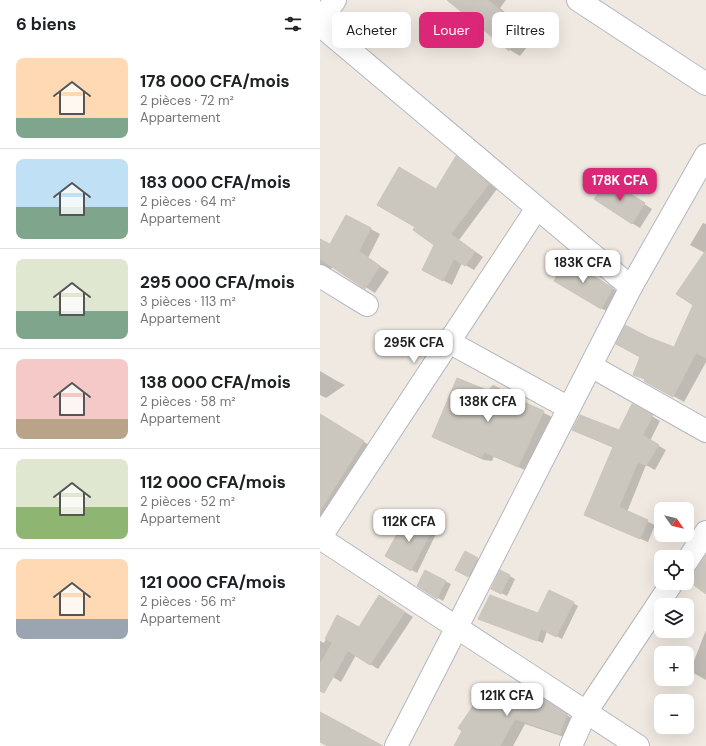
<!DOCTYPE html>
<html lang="fr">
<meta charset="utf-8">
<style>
body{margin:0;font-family:"DM Sans",sans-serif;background:#f6f6f6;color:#202124;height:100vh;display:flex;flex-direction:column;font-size:15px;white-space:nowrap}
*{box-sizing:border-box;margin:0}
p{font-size:13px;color:#757577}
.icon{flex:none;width:22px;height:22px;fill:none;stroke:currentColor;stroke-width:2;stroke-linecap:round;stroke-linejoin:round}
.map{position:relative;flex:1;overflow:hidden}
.details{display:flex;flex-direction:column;background:#fff;width:320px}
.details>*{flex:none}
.hud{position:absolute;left:12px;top:12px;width:314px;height:36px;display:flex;gap:8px}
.needle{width:26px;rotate:124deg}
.fabs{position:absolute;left:334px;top:502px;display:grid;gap:8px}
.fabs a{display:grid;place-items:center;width:40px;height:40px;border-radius:8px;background:#fff;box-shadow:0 4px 16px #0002;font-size:20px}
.price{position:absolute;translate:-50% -34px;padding:0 9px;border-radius:8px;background:#fff;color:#222;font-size:13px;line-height:26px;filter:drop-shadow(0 1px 2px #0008)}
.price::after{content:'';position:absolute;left:50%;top:24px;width:12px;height:9px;margin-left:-6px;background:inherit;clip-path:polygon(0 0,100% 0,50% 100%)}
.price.active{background:#db2777;color:#fff}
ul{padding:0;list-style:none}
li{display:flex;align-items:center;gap:12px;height:100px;padding:0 16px}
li+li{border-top:1px solid #e0e0e0}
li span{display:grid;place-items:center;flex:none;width:112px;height:80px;border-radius:8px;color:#555}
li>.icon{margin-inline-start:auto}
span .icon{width:48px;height:48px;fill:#fffc;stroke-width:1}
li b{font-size:17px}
h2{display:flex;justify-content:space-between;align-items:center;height:48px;padding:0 16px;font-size:17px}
.pill{padding:0 14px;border-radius:8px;background:#fff;box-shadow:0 4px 16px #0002;font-size:14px;line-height:36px}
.pill.active{background:#db2777;color:#fff}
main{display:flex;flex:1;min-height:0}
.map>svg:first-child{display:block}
.shadow{fill:#0003}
.building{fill:#cbc7bf;stroke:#cbc5ba}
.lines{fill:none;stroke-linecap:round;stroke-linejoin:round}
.minor-casing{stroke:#b4b7c1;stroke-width:24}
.minor{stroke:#fff;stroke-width:22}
</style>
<main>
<section class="details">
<h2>6 biens<svg class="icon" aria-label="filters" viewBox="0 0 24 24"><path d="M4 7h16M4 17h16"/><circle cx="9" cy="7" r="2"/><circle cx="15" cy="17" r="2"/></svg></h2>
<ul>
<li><span style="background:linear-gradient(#ffd9b3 75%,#7fa58c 0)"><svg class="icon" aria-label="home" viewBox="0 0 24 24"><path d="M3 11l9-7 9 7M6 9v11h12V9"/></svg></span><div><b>178 000 CFA/mois</b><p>2 pièces · 72 m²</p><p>Appartement</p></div></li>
<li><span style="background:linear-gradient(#bfe0f5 60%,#7fa58c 0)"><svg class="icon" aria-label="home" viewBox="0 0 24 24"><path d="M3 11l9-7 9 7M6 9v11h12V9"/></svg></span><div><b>183 000 CFA/mois</b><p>2 pièces · 64 m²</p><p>Appartement</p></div></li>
<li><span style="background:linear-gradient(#dfe7d0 65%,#7fa58c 0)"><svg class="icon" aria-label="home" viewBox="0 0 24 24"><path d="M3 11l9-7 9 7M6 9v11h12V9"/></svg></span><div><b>295 000 CFA/mois</b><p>3 pièces · 113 m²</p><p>Appartement</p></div></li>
<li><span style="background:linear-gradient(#f6c9c9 75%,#b9a48a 0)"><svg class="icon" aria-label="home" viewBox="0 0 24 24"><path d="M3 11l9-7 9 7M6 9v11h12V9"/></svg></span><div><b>138 000 CFA/mois</b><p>2 pièces · 58 m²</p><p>Appartement</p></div></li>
<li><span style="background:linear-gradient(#dfe7d0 60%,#8fb573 0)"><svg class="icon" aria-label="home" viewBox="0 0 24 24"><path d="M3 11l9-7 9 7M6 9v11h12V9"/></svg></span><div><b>112 000 CFA/mois</b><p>2 pièces · 52 m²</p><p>Appartement</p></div></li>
<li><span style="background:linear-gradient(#ffd9b3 75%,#9aa5b1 0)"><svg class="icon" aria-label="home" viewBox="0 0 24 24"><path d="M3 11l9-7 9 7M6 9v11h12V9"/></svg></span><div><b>121 000 CFA/mois</b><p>2 pièces · 56 m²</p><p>Appartement</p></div></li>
</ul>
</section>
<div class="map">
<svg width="386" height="746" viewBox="0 0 386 746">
<rect width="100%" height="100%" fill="#efe9e1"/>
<g class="shadow">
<polygon points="144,0 186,0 180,8 215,37 200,56 190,50 138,8"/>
<polygon points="137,158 177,189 139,240 163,257 154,270 142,263 132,285 111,274 116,245 116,190"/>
<polygon points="296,186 332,209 320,228 312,223"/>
<polygon points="27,216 60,234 48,258 69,272 55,293 13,266 11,269 4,270 0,273 0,240 10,246"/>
<polygon points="383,223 386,224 386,362 364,402 315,374 327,338 354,348 374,305 385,253 370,245"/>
<polygon points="256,266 302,294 290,313 281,308"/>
<polygon points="0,371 17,381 25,385 6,398 0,395"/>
<polygon points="170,392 199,401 232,417 207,471 174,456 172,461 164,460 123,442"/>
<polygon points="313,405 340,421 330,441 346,450 335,470 326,465 307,512 335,525 328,542 274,519 294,448 253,430 299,432"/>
<polygon points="0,414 52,447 7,520 0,516"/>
<polygon points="87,517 116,534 97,573 66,556"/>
<polygon points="145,553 163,562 154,579 136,569"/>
<polygon points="181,571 195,579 187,596 172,588"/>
<polygon points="105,572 131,584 123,601 98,586"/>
<polygon points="68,601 93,617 58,669 36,655 21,682 0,669 0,641 4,643 17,617 40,628"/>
<polygon points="253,603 258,606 242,639 227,631 223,643 159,618 219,614"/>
<polygon points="386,630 386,680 370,671"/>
<polygon points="157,701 164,705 234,706 256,721 250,739 205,724 193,746 135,746"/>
</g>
<g class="building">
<polygon points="127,0 168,0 205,30 189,51"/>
<polygon points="136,156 169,184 131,234 155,252 145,266 134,259 123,281 102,270 114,245 93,230 95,227 57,205 79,167 116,189"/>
<polygon points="288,180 325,203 312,224 274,199"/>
<polygon points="26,215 51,228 39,251 60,266 45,289 0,259 0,239 10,244"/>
<polygon points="386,250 386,358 376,353 353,397 324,381 325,379 313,375 320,357 296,344 305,325 328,337 354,347 373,305 356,294"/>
<polygon points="246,259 293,288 281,309 234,281"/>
<polygon points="137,378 169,391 173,385 199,400 224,411 198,467 164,452 162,457 154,455 112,437"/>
<polygon points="312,404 333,415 323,435 339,445 326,466 318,462 299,507 328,520 320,539 264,515 293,447 252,430 260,415 299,430"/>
<polygon points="0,414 44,441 0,511"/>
<polygon points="87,516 112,530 91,571 65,556"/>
<polygon points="145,551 158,558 148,577 135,570"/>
<polygon points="386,555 386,594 367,580 367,573 373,572 377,568"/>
<polygon points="105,570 126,581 117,599 97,586"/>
<polygon points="180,570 190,575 181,594 171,589"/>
<polygon points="229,590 254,602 236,637 221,629 217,641 158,619 170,595 218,613"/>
<polygon points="59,595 85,612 50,665 28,651 4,693 0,691 0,664 12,643 5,639 17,615 39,627"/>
<polygon points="177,684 224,699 247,714 240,734 195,719 180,746 134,746 142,731 138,728 157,700 163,705"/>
<polygon points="0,712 63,746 8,746 0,742"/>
</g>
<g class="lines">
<g class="minor-casing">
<g id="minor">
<polyline points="258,0 386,84"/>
<polyline points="0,21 15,0"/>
<polyline points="0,25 311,287"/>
<polyline points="0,276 47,305"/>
<polyline points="129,342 249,408"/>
<polyline points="271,366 386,431"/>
<polyline points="0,538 217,208"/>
<polyline points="0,538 318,746"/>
<polyline points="367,561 386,532"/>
<polyline points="76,746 311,287 386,155"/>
<polyline points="251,746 266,712 352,583"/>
</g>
</g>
<use href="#minor" class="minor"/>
</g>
</svg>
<div class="fabs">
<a><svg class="needle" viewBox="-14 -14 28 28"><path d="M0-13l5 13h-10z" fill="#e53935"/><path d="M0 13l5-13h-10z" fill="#757577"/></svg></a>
<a><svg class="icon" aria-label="locate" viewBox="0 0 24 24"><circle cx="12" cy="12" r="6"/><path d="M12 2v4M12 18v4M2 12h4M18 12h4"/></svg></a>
<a><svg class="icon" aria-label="layers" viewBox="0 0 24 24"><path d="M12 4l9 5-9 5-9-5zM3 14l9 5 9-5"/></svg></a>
<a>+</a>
<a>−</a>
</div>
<b class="price active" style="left:300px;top:202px">178K CFA</b>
<b class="price" style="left:263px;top:284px">183K CFA</b>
<b class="price" style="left:94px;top:364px">295K CFA</b>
<b class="price" style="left:168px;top:423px">138K CFA</b>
<b class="price" style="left:89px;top:543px">112K CFA</b>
<b class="price" style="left:187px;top:717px">121K CFA</b>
<div class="hud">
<a class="pill">Acheter</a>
<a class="pill active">Louer</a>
<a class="pill">Filtres</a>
</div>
</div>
</main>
